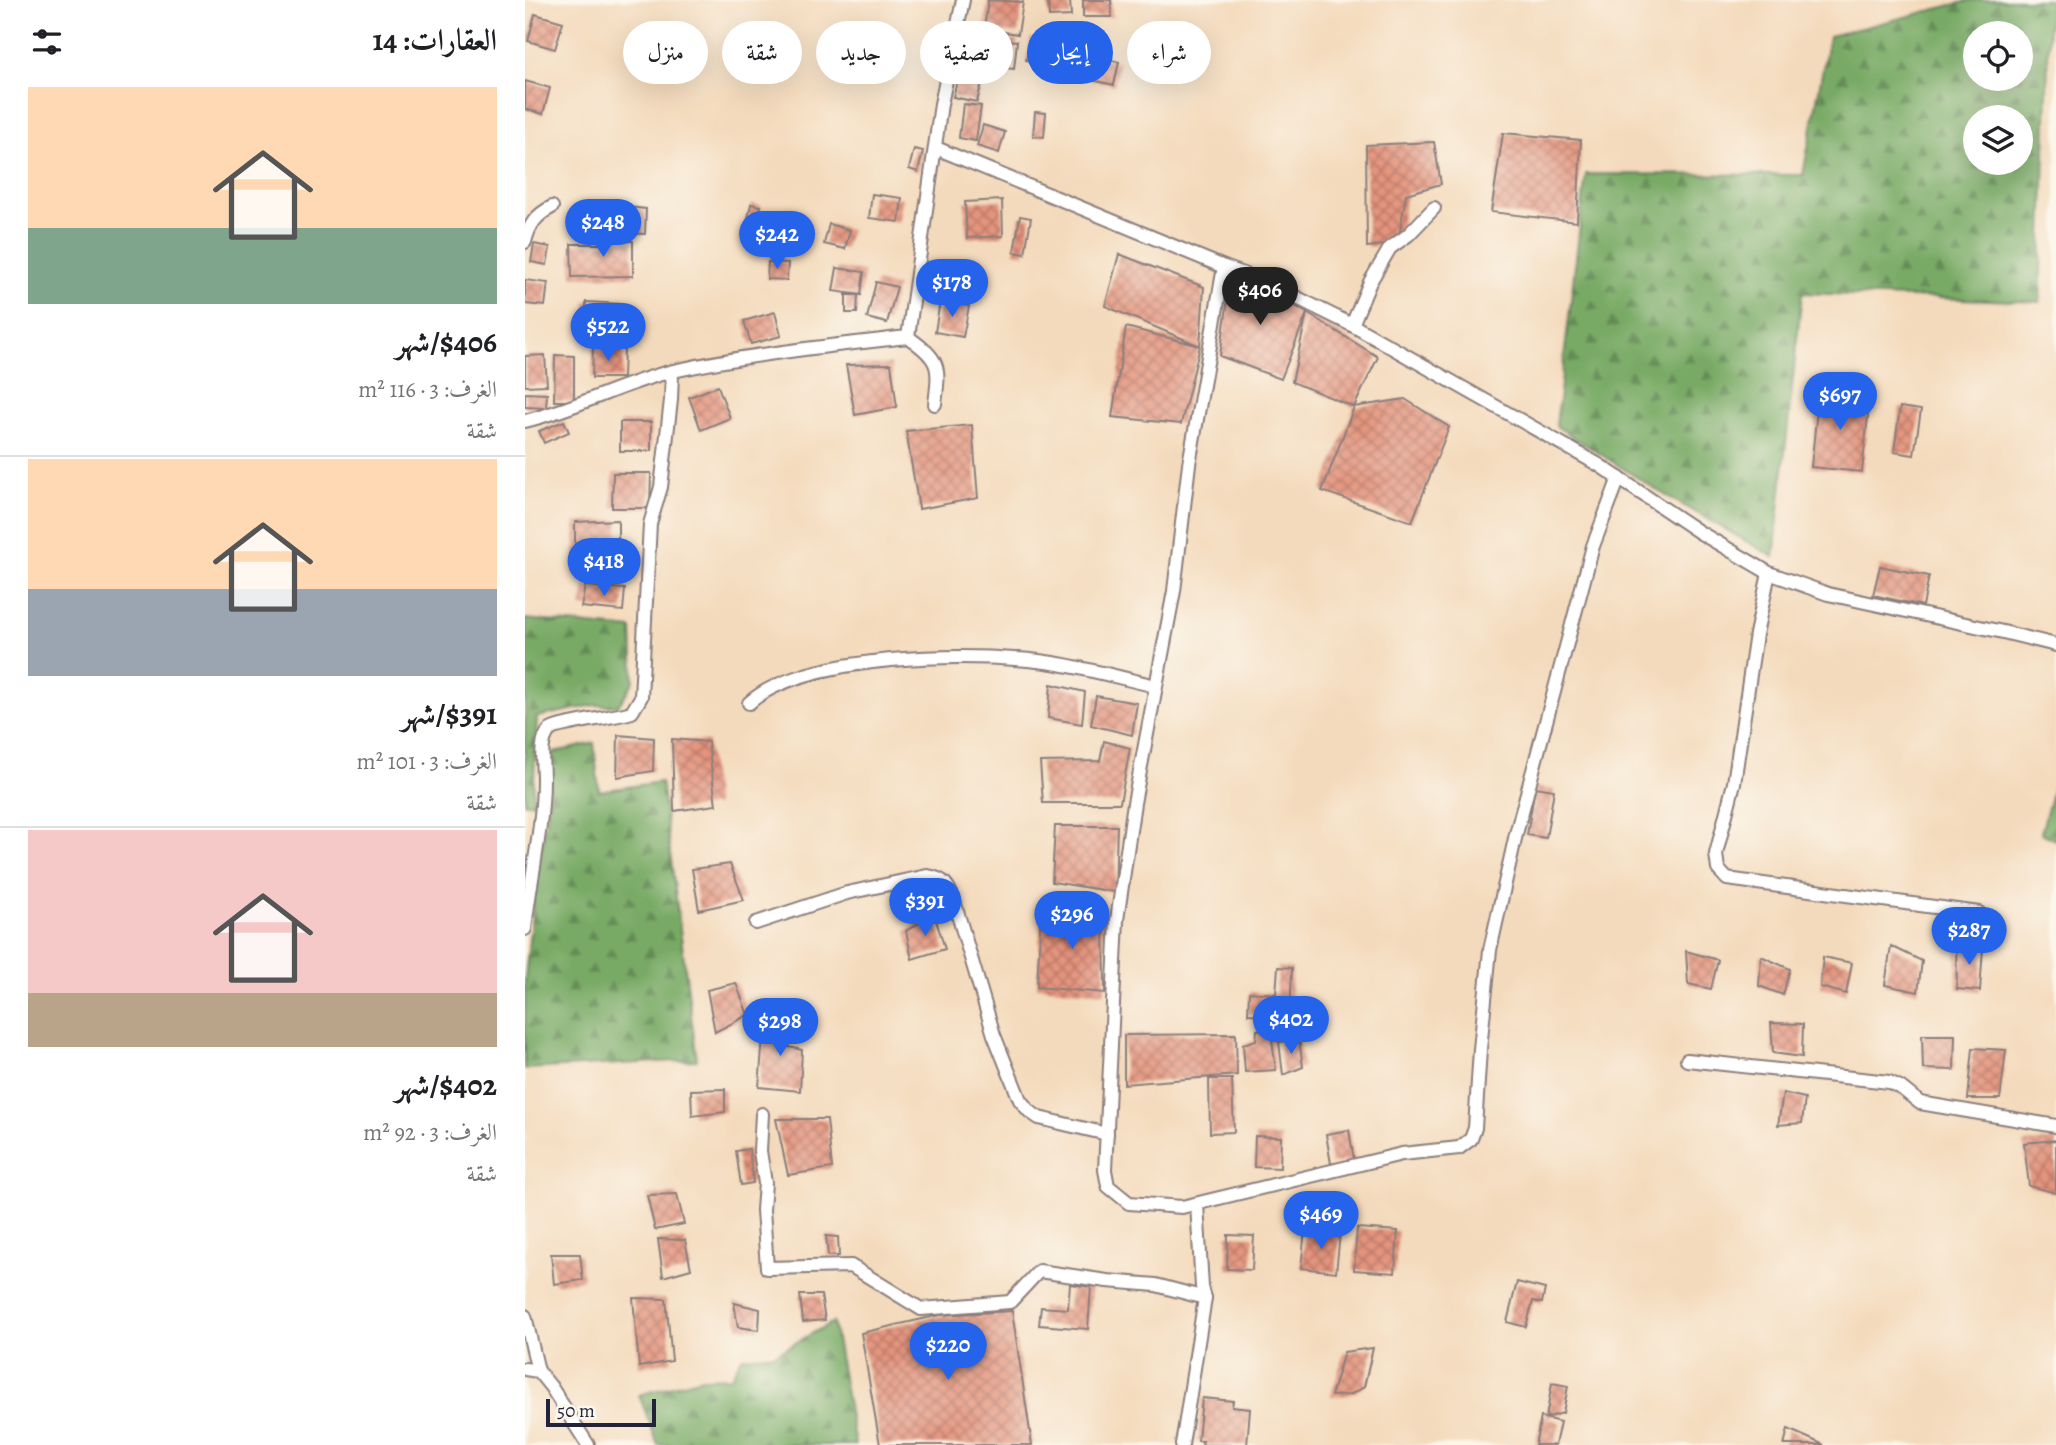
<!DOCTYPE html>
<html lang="ar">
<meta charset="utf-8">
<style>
body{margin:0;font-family:Alegreya,Amiri,serif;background:#f2f2f2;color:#202124;direction:rtl;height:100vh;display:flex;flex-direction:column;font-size:26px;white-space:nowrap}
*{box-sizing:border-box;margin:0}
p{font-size:23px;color:#757577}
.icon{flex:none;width:38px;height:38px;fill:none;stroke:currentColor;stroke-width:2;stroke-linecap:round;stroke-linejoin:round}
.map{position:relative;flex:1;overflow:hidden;direction:ltr}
.drawer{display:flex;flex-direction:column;background:#fff;width:525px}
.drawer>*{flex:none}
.banner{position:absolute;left:21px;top:21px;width:665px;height:63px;direction:rtl;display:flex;gap:14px}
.buttons{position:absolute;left:1438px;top:21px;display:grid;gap:14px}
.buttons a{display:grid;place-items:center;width:70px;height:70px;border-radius:50%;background:#fff;box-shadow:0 7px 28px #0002;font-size:35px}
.scale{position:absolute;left:21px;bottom:18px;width:110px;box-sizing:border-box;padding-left:7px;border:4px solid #22223b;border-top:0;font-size:19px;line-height:24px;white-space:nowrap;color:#22223b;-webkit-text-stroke:5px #fbf7ec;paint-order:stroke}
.price{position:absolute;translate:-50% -60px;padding:0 16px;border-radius:24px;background:#2563eb;color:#fff;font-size:23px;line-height:46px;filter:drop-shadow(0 2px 4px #0008)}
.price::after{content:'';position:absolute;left:50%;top:42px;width:21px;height:16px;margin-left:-10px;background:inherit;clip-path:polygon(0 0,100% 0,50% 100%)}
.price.on{background:#222;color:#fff}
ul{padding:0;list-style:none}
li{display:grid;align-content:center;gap:14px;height:371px;padding:0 28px}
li+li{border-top:2px solid #e0e0e0}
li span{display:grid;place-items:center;height:217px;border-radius:0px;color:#555}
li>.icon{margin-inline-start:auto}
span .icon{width:126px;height:126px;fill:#fffc;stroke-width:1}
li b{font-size:30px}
h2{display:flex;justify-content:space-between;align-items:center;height:84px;padding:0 28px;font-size:30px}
.pill{padding:0 24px;border-radius:32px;background:#fff;box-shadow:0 7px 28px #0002;font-size:24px;line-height:63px}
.pill.on{background:#2563eb;color:#fff}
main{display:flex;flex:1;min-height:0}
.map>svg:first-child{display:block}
.forest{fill:url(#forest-firs);stroke:#4d6650;stroke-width:2;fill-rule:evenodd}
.building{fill:url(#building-cross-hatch)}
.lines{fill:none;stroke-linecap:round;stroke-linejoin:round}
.street-casing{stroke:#8b7e7c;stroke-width:16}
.street{stroke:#fff;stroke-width:12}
</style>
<main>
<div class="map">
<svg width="1531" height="1445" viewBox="0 0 1531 1445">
<defs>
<pattern id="forest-firs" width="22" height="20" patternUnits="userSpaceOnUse" patternTransform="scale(1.75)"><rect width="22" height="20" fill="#78aa65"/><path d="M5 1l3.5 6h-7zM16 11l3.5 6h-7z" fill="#628a54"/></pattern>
<pattern id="building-cross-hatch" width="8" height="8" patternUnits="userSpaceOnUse" patternTransform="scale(1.75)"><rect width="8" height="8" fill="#e4947d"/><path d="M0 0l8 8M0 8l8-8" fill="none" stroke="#b87868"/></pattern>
</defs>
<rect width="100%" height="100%" fill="#fbf7ec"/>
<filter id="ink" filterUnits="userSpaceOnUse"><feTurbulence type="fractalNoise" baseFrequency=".0143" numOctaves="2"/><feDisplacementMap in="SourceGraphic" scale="14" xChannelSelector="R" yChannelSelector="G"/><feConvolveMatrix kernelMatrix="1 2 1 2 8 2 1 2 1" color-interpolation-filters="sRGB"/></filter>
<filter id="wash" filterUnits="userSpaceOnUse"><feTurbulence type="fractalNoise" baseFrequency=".00686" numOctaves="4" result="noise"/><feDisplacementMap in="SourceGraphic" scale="28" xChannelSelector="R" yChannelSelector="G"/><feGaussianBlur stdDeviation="1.57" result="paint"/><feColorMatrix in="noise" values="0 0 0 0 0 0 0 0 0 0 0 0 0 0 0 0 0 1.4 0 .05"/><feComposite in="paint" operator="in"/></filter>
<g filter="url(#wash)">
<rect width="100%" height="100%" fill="#f4dabc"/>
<g class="forest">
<path d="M1447,0H1525L1515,302L1277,293L1249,557L1135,492L1031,426L1061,174L1278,175L1304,36ZM1496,33V79H1451V33ZM1496,117V163H1451V117Z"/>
<polygon points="0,619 107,629 109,681 93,706 70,705 12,717 8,803 0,803"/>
<polygon points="69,743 74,791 136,782 172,1060 0,1069 0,979 9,895 24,801 24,754"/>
<polygon points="1531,778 1531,840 1516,833"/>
<polygon points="308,1322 330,1445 133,1445 114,1395 177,1378 206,1377 217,1357 250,1354"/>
</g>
<g id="blocks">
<g class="building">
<polygon points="463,0 498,2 493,34 459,29"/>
<polygon points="523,0 545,0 546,16 524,17"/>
<polygon points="558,0 586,0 587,17 558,17"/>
<polygon points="10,14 38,22 30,49 3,41"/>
<polygon points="459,38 492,41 489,69 461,66 452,102 428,97 437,61 457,65"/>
<polygon points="506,38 521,42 515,64 501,60"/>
<polygon points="569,55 594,62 589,85 563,79"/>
<polygon points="0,81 25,88 18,114 0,109"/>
<polygon points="438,104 456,106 451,141 434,138"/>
<polygon points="510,112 521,113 519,137 508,136"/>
<polygon points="458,125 480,132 474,153 452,146"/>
<polygon points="978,133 1056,140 1052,222 966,212"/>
<polygon points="909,142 916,184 881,194 873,243 842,247 841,145"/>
<polygon points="389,149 398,151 393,172 384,169"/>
<polygon points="347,194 377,198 374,222 344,218"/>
<polygon points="477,200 478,236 442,238 440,202"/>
<polygon points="226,204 236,206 233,220 223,218"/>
<polygon points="103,207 121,209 120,234 102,233"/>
<polygon points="250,212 276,217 270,245 245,240"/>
<polygon points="495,216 506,218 500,254 489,252"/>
<polygon points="304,224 325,230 320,249 299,244"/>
<polygon points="80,241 108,241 108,276 47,277 46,244 80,244"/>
<polygon points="9,244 25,247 22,265 6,262"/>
<polygon points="594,254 679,287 675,346 656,424 587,417 601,327 675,346 580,306"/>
<polygon points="243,262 263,263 262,280 242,279"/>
<polygon points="312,268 339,272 336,295 308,291"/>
<polygon points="707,270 782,313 756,379 695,356"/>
<polygon points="0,280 23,283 20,306 0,304"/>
<polygon points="351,282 372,287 362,323 342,318"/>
<polygon points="321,295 333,295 332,313 321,313"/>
<polygon points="415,301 444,306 438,337 410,332"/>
<polygon points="61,302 97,304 95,340 59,338"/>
<polygon points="250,312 256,336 226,344 219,321"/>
<polygon points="782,313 853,357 829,407 767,382"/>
<polygon points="68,347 99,348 98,378 67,378"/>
<polygon points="20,355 22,385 0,386 0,356"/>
<polygon points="30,355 49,356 49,401 29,401"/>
<polygon points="366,364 372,407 330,415 321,365"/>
<polygon points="193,386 205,418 176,430 164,397"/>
<polygon points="1294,391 1345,397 1337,472 1286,467"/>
<polygon points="0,393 22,394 21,408 0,407"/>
<polygon points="880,399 924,427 887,522 797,491 829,407"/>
<polygon points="1375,407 1396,410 1389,455 1369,452"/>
<polygon points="39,421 44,432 19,443 14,431"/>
<rect x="95" y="422" width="31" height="29"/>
<polygon points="447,425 453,498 394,509 381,431"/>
<polygon points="88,473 126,473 125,508 87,508"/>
<polygon points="93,520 93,574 50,573 50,522"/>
<polygon points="1355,566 1404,576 1398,606 1348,595"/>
<polygon points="60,586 100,589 98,611 56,607"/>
<polygon points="526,684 560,692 557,724 523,718"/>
<polygon points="571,696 612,703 607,735 566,725"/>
<polygon points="93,735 129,738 128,771 92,777"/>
<polygon points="147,739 183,742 191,805 149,811"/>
<polygon points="579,741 605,748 595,803 518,803 515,762 575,761"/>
<polygon points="1010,787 1029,790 1021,838 1002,835"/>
<polygon points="530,826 592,826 590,892 527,882"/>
<polygon points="205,864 219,900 174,910 167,869"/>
<polygon points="516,911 579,912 580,993 512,987"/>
<polygon points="409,914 420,949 387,959 381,931"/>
<polygon points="1431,942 1458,948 1455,991 1432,989"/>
<polygon points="1366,946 1397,961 1393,992 1360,985"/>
<polygon points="1161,951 1193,960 1186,989 1163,984"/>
<polygon points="1236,956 1265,969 1258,995 1234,986"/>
<polygon points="1298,957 1327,963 1321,994 1295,987"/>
<polygon points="753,967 767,968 765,1016 723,1014 724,992 751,994"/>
<polygon points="211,983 223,1015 190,1032 182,990"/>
<polygon points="266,1017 264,1047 277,1050 275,1091 234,1087 239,1023"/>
<polygon points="1246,1023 1278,1024 1277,1057 1248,1053"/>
<polygon points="765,1027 764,1039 747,1040 751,1070 720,1072 718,1044 731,1040 732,1030"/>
<polygon points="711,1034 712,1075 599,1084 599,1035"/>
<polygon points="1397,1035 1430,1035 1429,1070 1398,1069"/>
<polygon points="774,1039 778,1067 758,1075 754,1042"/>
<polygon points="1448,1048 1481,1050 1475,1099 1443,1099"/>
<polygon points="684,1079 707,1079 709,1132 685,1133"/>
<polygon points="200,1089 200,1112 167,1116 166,1090"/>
<polygon points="1258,1093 1280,1098 1277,1123 1253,1125"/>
<polygon points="251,1119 302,1119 307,1168 263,1175"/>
<polygon points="824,1130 829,1160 806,1164 801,1134"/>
<polygon points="730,1136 756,1137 755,1168 729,1167"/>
<polygon points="1531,1140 1531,1193 1504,1186 1499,1143"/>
<polygon points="224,1149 228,1183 216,1185 211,1151"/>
<polygon points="152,1194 159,1224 130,1230 122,1195"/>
<polygon points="832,1228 873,1231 870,1273 829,1270"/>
<polygon points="780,1230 815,1234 811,1272 776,1268"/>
<polygon points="703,1235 729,1236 727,1270 702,1269"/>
<polygon points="301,1236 313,1237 314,1256 303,1256"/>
<polygon points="133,1239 160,1240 166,1269 138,1277"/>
<polygon points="26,1254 55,1254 58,1280 29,1284"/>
<polygon points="992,1282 1020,1289 1017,1303 1008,1301 1001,1327 982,1322"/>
<polygon points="545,1284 566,1287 563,1329 514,1325 516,1307 543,1309"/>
<polygon points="275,1295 296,1295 300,1320 278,1322"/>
<polygon points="108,1298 141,1299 147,1361 114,1367"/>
<polygon points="209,1303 235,1309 234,1330 213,1327"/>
<polygon points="487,1311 507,1445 355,1445 336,1333 415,1315"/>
<polygon points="848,1348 839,1387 825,1395 806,1396 819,1352"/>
<polygon points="1027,1383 1043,1386 1038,1413 1021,1418"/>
<polygon points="677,1398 708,1401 707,1407 725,1409 722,1445 677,1445 678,1441 673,1441"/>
<polygon points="1016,1417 1035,1422 1030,1445 1010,1445"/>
<polygon points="1263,1429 1299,1445 1259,1445"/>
</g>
</g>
</g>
<g filter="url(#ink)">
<use href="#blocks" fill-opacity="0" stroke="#8b7e7c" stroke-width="2"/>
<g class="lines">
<g class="street-casing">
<g id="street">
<polyline points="411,148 699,267 664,464 649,591 609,803 592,920 580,1170 583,1186 604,1203 657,1207 877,1154 934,1148 946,1139 950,1128 955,1049 965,950 991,834 1068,546 1094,478"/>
<path d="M0,242C4,225 11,215 27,207"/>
<polyline points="699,267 738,281 827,325 1074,465 1174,532 1244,573 1303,594 1478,632 1531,645"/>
<polyline points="827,325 845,282 865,248 883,235 909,208"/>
<path d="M383,337C415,360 415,365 410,404"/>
<path d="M0,421C51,409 97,383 148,371C225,354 304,346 383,337L416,104L438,0"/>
<polyline points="1244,573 1231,634 1209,783 1191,854 1193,869 1202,879 1454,913"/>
<path d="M224,703C280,653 448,652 521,662C558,667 595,678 631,686"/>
<path d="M231,923L322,893L402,876C420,879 423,885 429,901L469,1035L495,1100L504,1111L514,1118L582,1134"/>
<path d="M0,929C5,880 18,829 18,779C18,765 14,742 24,731C30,724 92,717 107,712L116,697L125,524L136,487L146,400L147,372"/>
<polyline points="1162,1060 1364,1082 1375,1087 1395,1103 1531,1126"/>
<polyline points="237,1114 235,1151 240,1183 238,1210 242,1268 326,1266 396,1309 485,1302 514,1271 582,1281 631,1285 680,1298"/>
<polyline points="0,1316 13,1371"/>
<polyline points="0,1369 13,1371 26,1387 63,1445"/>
<polyline points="657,1445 680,1298 677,1287 672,1204"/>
</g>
</g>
<use href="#street" class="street"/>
</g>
</g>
</svg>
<div class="buttons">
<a><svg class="icon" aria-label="locate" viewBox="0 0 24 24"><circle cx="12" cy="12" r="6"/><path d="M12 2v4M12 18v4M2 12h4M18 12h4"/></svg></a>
<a><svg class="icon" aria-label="layers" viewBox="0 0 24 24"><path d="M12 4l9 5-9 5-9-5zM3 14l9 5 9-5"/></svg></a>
</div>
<div class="scale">50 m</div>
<b class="price" style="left:78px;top:259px">$248</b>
<b class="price" style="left:252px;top:271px">$242</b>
<b class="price" style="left:427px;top:319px">$178</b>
<b class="price on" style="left:735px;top:327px">$406</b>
<b class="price" style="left:83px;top:363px">$522</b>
<b class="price" style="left:1315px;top:432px">$697</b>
<b class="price" style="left:79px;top:598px">$418</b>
<b class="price" style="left:400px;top:938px">$391</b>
<b class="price" style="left:547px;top:951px">$296</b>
<b class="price" style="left:1444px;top:967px">$287</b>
<b class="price" style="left:766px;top:1056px">$402</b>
<b class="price" style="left:255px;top:1058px">$298</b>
<b class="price" style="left:796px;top:1251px">$469</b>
<b class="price" style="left:423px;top:1382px">$220</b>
<div class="banner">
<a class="pill">شراء</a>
<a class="pill on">إيجار</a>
<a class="pill">تصفية</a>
<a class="pill">جديد</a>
<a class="pill">شقة</a>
<a class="pill">منزل</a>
</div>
</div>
<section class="drawer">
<h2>العقارات: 14<svg class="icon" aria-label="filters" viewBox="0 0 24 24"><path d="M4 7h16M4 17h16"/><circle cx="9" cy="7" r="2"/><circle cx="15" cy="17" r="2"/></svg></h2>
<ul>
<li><span style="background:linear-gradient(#ffd9b3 65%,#7fa58c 0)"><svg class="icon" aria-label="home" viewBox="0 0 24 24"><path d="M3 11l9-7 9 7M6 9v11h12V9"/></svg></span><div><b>$406/شهر</b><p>الغرف: 3 · 116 m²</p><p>شقة</p></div></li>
<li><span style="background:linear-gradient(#ffd9b3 60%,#9aa5b1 0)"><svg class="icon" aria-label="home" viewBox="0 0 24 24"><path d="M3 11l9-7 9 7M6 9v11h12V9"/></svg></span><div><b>$391/شهر</b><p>الغرف: 3 · 101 m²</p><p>شقة</p></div></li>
<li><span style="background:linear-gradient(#f6c9c9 75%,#b9a48a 0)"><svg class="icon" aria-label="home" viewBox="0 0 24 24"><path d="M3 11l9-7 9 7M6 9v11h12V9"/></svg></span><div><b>$402/شهر</b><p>الغرف: 3 · 92 m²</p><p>شقة</p></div></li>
</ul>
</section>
</main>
